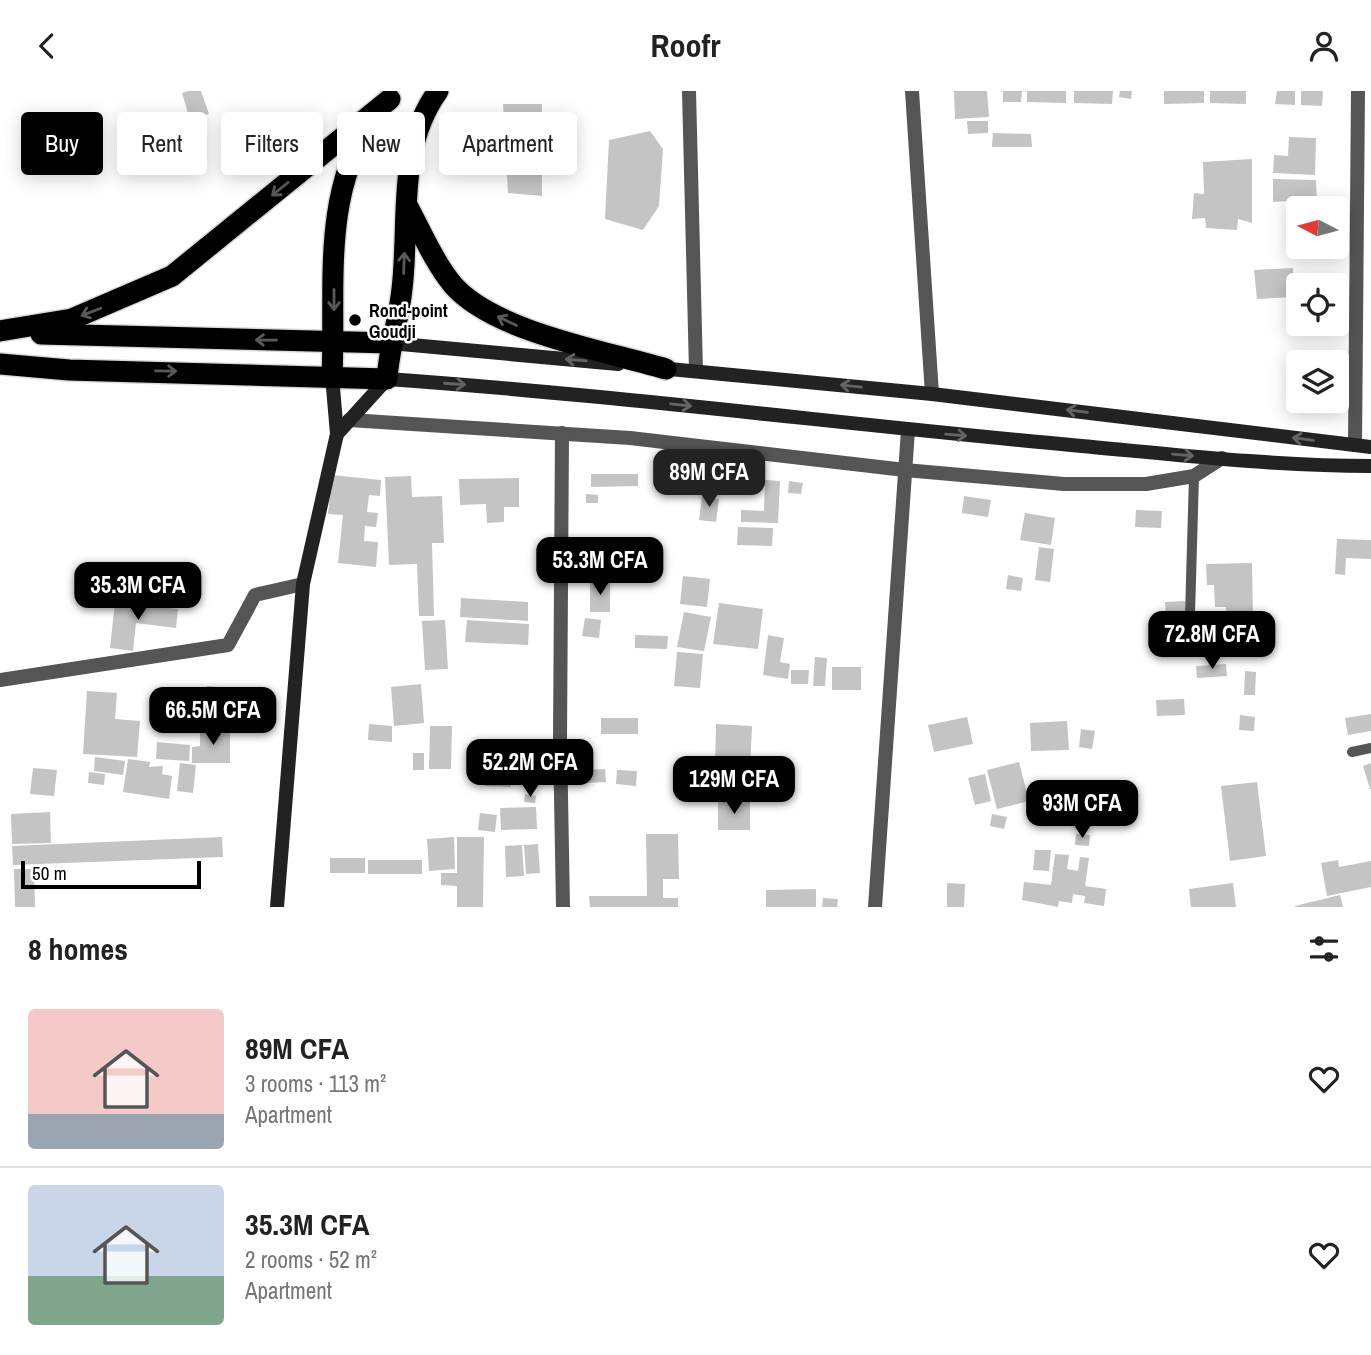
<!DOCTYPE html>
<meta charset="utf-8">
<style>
body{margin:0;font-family:"Archivo Narrow",sans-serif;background:#f2f2f2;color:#222;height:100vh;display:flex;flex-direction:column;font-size:26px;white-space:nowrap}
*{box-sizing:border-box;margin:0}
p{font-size:23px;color:#767676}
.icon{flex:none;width:38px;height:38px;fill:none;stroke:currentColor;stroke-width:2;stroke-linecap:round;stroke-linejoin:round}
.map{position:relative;height:816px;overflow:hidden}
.side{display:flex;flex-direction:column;background:#fff;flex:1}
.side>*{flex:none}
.banner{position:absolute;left:21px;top:21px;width:700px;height:63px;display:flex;gap:14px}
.needle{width:46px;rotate:276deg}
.tools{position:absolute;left:1286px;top:105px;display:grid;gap:14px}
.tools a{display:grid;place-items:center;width:63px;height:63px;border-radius:7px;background:#fff;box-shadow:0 4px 18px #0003;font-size:35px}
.scale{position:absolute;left:21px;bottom:18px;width:180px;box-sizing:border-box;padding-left:7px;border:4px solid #000;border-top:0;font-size:19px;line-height:24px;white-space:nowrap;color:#000;-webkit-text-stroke:5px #fff;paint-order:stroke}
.price{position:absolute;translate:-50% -60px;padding:0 16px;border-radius:14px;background:#000;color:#fff;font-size:23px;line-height:46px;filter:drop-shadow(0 2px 4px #0008)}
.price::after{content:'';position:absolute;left:50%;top:42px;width:21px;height:16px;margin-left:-10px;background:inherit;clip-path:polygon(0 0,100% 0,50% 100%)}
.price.on{background:#222;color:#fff}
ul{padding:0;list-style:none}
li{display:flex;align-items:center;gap:21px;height:175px;padding:0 28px}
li+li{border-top:2px solid #e0e0e0}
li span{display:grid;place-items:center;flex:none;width:196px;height:140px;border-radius:7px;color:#555}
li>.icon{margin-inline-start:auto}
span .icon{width:84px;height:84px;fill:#fffc;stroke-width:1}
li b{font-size:30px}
h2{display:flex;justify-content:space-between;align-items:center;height:84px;padding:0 28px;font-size:30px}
.tag{padding:0 24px;border-radius:7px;background:#fff;box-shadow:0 4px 18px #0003;font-size:24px;line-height:63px}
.tag.on{background:#000;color:#fff}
header{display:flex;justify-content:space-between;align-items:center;height:91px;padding:0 28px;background:#fff;font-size:32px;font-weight:700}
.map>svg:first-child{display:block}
.building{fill:#c4c4c4}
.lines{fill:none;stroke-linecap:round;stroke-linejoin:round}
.highway-casing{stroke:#dbdbdb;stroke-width:24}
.lane{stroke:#555;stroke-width:10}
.street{stroke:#555;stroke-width:14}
.secondary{stroke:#222;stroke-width:14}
.highway{stroke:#000;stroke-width:21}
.oneway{stroke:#595959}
.oneway2{stroke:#646464}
.poi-dot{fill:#000;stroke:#fff;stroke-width:2.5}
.labels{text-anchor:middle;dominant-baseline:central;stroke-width:5;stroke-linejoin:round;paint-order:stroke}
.poi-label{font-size:18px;font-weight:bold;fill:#000;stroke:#fff;text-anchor:start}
</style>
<header><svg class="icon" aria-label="back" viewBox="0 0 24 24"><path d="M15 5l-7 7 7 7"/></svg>Roofr<svg class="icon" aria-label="person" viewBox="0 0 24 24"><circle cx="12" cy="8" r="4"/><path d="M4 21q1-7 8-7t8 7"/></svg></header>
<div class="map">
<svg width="1371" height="816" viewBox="0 0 1371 816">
<rect width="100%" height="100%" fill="#fff"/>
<g class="building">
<polygon points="188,0 201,0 209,23 190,29 182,2"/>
<polygon points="954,0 987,0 989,26 955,28"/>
<polygon points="1003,0 1022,0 1021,11 1003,11"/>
<polygon points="1027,0 1066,0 1066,12 1027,11"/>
<polygon points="1074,0 1113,0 1112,13 1074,12"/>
<polygon points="1120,0 1132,0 1131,8 1119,6"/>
<polygon points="1164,0 1204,0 1204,12 1164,13"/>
<polygon points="1210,0 1246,0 1246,13 1210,12"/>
<polygon points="1277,0 1295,0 1295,14 1275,13"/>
<polygon points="1301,0 1323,0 1322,15 1301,14"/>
<polygon points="503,13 542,13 542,105 508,102"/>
<polygon points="967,30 988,30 988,42 968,43"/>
<polygon points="650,40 663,58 659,115 643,139 605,128 609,49"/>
<polygon points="993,42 1031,43 1032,56 992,56"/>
<polygon points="1289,46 1316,47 1315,84 1273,82 1274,64 1288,65"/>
<polygon points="1252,68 1252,132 1238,128 1237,139 1206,137 1205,127 1192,128 1194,102 1204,103 1203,71"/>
<polygon points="1273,88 1316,89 1317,117 1298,117 1298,127 1288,126 1289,110 1273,111"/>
<rect x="1290" y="136" width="8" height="20"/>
<polygon points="1293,177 1294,206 1257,208 1254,179"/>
<polygon points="1332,192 1340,192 1343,231 1337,231 1337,194"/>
<polygon points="591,383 638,383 638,395 591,396"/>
<polygon points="332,384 381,389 380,405 369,404 367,421 378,422 376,436 365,435 364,450 378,451 376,476 338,472 343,424 328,423"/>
<polygon points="411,385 412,406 442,405 444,452 432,452 434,525 419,525 417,473 389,474 385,386"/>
<rect x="670" y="385" width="21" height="17"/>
<polygon points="519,387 519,416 504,416 504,431 487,432 486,413 460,414 459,388"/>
<polygon points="765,389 780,390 778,432 741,431 741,419 764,420"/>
<polygon points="789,390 803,392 801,403 788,402"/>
<polygon points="586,403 598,404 598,412 586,412"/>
<polygon points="964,405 991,409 988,426 962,422"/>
<polygon points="702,406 719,408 716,431 699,429"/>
<polygon points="1136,419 1162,420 1161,437 1135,436"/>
<polygon points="1025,422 1055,427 1051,454 1020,449"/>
<polygon points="738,436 773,437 772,455 737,454"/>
<polygon points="1337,448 1371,449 1371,468 1346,467 1345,484 1335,483"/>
<polygon points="619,453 633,454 630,484 616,483"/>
<polygon points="1039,456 1054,458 1050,491 1035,489"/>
<polygon points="1252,472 1253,527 1226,527 1226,516 1215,516 1214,494 1207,494 1206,473"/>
<polygon points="1008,484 1023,487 1021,500 1006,498"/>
<polygon points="683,485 710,488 707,516 680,513"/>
<rect x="590" y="490" width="20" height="31"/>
<polygon points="461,507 528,511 528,530 460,526"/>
<polygon points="1185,510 1189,554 1168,556 1165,511"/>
<polygon points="115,511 178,518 176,537 136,532 133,560 110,557"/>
<polygon points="719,512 763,518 758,558 713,553"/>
<polygon points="684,521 711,526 704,560 677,556"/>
<polygon points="585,527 601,529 599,547 582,545"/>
<polygon points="1191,528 1203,528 1204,555 1192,555"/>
<polygon points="445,529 448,578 425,579 422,530"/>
<polygon points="467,529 529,533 528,554 465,551"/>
<polygon points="635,544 668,545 667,558 635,557"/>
<polygon points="768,544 784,547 780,571 790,573 788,588 763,584"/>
<polygon points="677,561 703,563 700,597 674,595"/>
<polygon points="815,566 827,567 825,595 813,595"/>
<polygon points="1226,573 1227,585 1197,587 1196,575"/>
<rect x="832" y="576" width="29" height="23"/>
<polygon points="791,579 809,579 808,593 791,593"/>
<polygon points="1245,580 1256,581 1255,604 1244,604"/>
<polygon points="421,593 424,632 394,635 391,596"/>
<polygon points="207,595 241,598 239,628 205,625"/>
<polygon points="87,600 117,602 115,628 140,630 137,666 83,663"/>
<polygon points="155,601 195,602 194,631 154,630"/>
<polygon points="1184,608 1185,624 1157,625 1156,609"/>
<polygon points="1371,623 1371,640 1348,644 1345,627"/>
<polygon points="1240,624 1255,626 1254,640 1239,639"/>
<polygon points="967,626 973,653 934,661 928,634"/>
<rect x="601" y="627" width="37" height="16"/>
<polygon points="1067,630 1069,659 1031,660 1030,632"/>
<polygon points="369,633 392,635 392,651 368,649"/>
<polygon points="716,633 752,635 750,679 715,678"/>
<polygon points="430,635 452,635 451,678 429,678"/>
<polygon points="218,636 230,636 230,672 192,672 192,656 200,655 200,641 218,641"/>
<polygon points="1081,638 1095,640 1092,658 1079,656"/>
<polygon points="157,651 190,654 189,670 156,668"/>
<polygon points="488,660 535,664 534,681 487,678"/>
<rect x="413" y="662" width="11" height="17"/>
<polygon points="95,666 125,670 123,684 94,680"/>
<polygon points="128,668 150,671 149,676 163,675 162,683 172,685 169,708 123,701"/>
<polygon points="1019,671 1029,710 997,718 987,679"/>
<polygon points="180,672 196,674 193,702 177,700"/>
<polygon points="1371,672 1371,698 1370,698 1363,675"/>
<polygon points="33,677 57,679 54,705 30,703"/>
<polygon points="605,678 606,691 586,692 586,679"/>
<polygon points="617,679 637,680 636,695 616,693"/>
<polygon points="89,681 105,683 104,694 88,692"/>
<polygon points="485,683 511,684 511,696 485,695"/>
<polygon points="985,683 991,710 975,714 968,687"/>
<polygon points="1257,691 1266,765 1230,770 1221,695"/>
<polygon points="1058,694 1094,697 1092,719 1055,715"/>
<polygon points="525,703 536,705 535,712 524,711"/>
<rect x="718" y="711" width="32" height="28"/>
<polygon points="536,716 537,738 501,739 500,717"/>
<polygon points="50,721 51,752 12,753 11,723"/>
<polygon points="480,722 497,724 495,741 478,739"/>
<polygon points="992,723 1007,726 1004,738 990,735"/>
<polygon points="646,743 678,743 679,788 663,788 663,807 678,807 678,816 590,816 589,805 647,805"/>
<polygon points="1076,743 1090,744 1089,755 1075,754"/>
<polygon points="222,746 223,766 13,774 12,755"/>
<polygon points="454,746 455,778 429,780 427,748"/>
<polygon points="457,746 484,746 483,816 457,816 457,795 441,794 441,782 457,782"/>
<polygon points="538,753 540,782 526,783 524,754"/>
<polygon points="522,754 524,785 506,786 505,755"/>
<polygon points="1035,759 1051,759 1049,780 1033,779"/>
<polygon points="1055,763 1069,764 1067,778 1078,780 1080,766 1089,767 1085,795 1106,798 1104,815 1084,812 1085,805 1073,803 1072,812 1059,810 1058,816 1022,809 1024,791 1051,794"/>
<rect x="330" y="767" width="35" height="15"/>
<rect x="368" y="769" width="54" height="14"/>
<polygon points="1338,769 1339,776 1371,770 1371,796 1327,805 1321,772"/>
<polygon points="14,778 34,778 35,816 15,816"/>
<polygon points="947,792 965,793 964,816 947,816"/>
<polygon points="1233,792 1236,816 1191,816 1189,798"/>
<polygon points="816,798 816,816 766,816 766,799"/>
<polygon points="1340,804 1343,816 1295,816 1295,815"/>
<polygon points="823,807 838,808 837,816 822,816"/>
</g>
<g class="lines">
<g class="highway-casing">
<g id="highway">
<path d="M407,114C421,140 434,171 453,194C494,241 606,260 666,278"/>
<polyline points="0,240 72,228 172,185 390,8"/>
<polyline points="41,243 390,252"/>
<path d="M0,273L69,279L387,288C389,257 399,228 402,198C410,131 396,58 438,0"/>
<path d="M332,285C336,200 321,105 371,31"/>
</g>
</g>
<g class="lane">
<polyline points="1190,524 1194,385"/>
<polyline points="1352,661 1371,657"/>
</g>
<g class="street">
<polyline points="689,0 696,280"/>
<polyline points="912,0 932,303"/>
<polyline points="349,329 630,347 905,379 1064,393 1146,393 1194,385 1222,367"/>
<polyline points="562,342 560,649 563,816"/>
<polyline points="1355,354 1358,0"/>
<polyline points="0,589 228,554 255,504 303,493"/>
<polyline points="875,816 908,339"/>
</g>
<g class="secondary">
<polyline points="390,252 618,273"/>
<polyline points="659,277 932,303 1371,356"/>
<path d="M337,343L387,288C615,304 842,333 1071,354C1170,363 1271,375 1371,375"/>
<polyline points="277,816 303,493 337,343 332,285"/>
</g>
<use href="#highway" class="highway"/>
</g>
<defs><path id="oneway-shaft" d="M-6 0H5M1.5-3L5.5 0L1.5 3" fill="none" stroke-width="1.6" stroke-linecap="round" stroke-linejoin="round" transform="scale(1.75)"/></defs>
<g class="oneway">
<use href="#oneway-shaft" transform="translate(280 98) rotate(141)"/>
<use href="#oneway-shaft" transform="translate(404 172) rotate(-88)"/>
<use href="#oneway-shaft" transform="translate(334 209) rotate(90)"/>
<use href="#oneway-shaft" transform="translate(91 221) rotate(159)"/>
<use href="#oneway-shaft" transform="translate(507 230) rotate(-155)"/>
<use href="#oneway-shaft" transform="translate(266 249) rotate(-179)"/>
<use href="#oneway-shaft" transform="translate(166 280) rotate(1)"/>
</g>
<g class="oneway2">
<use href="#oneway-shaft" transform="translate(576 269) rotate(-175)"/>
<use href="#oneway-shaft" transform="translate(455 293) rotate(4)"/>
<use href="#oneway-shaft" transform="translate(851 295) rotate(-174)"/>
<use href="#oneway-shaft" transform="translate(681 314) rotate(6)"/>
<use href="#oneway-shaft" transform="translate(1077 320) rotate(-173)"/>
<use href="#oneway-shaft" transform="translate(956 344) rotate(5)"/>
<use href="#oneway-shaft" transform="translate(1303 348) rotate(-173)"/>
<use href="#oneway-shaft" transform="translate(1183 364) rotate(5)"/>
</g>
<circle class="poi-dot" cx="355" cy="229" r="7"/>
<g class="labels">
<g class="poi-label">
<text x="369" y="219">Rond-point<tspan x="369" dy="21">Goudji</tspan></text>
</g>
</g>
</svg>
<div class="tools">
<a><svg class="needle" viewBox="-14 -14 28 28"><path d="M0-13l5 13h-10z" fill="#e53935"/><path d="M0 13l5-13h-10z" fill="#767676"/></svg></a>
<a><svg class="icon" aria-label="locate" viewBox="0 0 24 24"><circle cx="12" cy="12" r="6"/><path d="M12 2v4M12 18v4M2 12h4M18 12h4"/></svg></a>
<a><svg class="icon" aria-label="layers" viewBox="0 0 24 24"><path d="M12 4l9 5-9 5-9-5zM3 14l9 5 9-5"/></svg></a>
</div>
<div class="scale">50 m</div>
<b class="price on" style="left:709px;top:418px">89M CFA</b>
<b class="price" style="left:600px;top:506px">53.3M CFA</b>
<b class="price" style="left:138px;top:531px">35.3M CFA</b>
<b class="price" style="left:1212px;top:580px">72.8M CFA</b>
<b class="price" style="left:213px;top:656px">66.5M CFA</b>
<b class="price" style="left:530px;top:708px">52.2M CFA</b>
<b class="price" style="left:734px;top:725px">129M CFA</b>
<b class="price" style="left:1082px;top:749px">93M CFA</b>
<div class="banner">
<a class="tag on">Buy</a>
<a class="tag">Rent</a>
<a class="tag">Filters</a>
<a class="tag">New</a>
<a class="tag">Apartment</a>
</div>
</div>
<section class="side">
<h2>8 homes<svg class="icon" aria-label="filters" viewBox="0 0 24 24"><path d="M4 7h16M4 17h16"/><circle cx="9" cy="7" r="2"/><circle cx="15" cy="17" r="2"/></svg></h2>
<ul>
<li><span style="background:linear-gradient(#f6c9c9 75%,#9aa5b1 0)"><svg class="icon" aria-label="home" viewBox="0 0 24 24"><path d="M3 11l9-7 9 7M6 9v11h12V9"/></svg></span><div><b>89M CFA</b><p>3 rooms · 113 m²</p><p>Apartment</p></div><svg class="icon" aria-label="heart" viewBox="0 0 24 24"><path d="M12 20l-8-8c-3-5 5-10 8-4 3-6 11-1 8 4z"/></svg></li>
<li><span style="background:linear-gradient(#c9d6e8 65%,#7fa58c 0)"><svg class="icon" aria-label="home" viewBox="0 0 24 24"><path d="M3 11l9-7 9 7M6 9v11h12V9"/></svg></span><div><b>35.3M CFA</b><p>2 rooms · 52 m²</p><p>Apartment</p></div><svg class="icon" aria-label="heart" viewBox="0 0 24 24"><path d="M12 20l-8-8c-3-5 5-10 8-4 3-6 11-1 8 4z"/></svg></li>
</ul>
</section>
